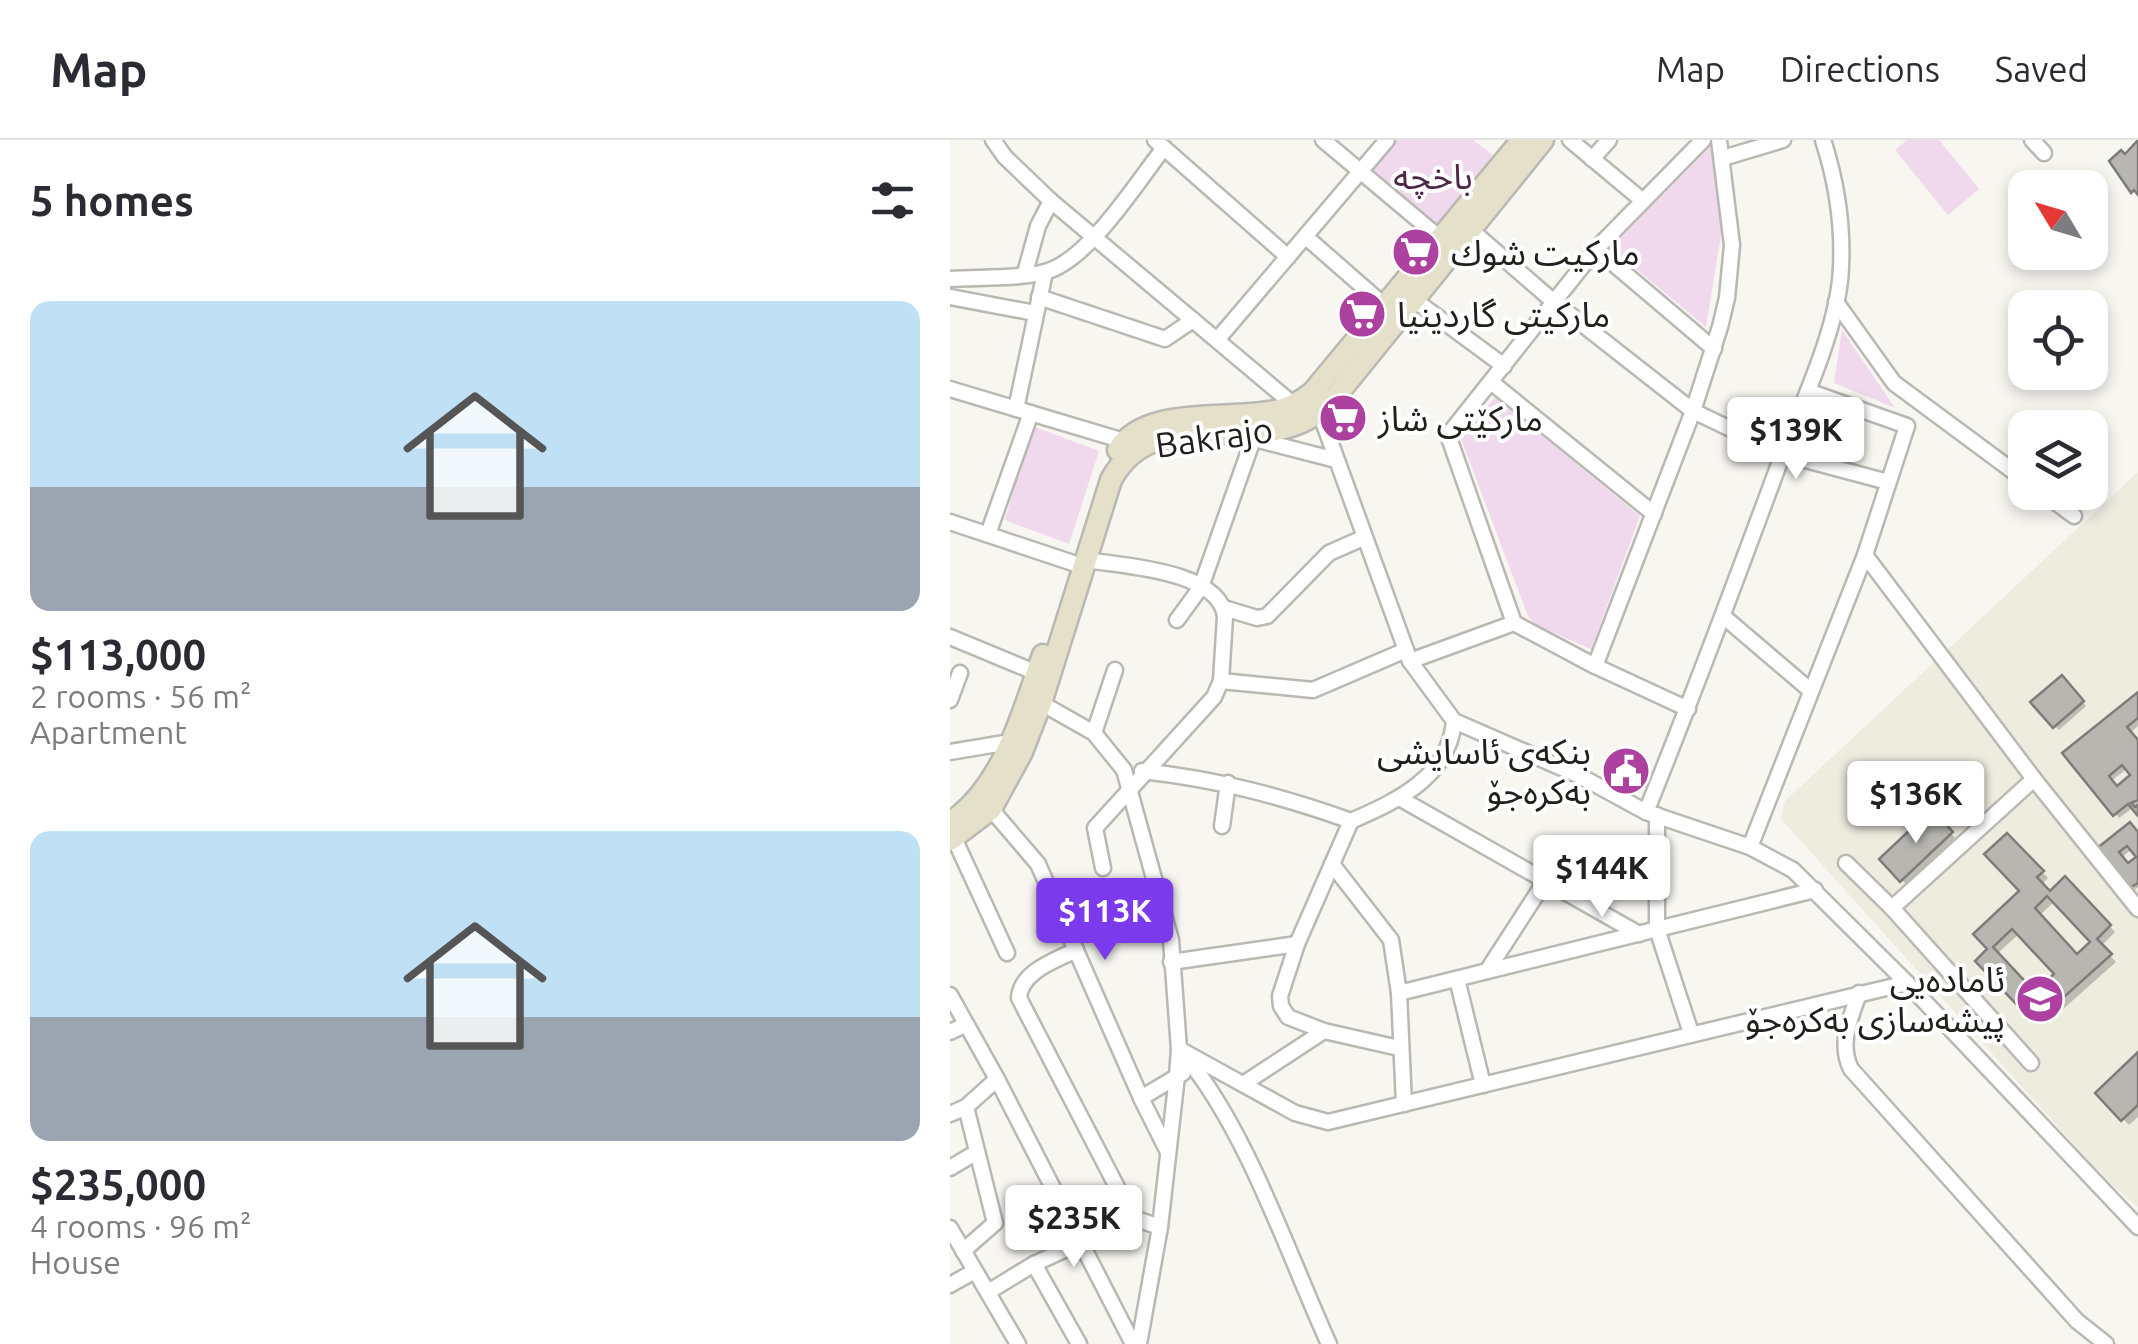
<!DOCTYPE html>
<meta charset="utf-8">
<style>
body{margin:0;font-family:Ubuntu,"Noto Sans Arabic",sans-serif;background:#f7f7f7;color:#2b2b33;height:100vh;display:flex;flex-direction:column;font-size:38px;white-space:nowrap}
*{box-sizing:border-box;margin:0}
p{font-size:32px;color:#7c7c81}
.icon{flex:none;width:55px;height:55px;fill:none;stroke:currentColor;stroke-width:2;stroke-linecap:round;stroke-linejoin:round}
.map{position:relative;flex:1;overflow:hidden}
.side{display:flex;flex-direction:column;background:#fff;width:950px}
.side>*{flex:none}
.needle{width:65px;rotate:308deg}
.controls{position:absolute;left:1058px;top:30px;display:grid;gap:20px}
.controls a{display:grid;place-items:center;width:100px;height:100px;border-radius:20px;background:#fff;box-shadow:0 5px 15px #0003;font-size:50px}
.price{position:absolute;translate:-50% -85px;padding:0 22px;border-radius:10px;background:#fff;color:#222;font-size:32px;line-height:65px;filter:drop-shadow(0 2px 5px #0008)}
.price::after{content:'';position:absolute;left:50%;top:60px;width:30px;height:22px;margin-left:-15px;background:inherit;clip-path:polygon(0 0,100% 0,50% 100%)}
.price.active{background:#7c3aed;color:#fff}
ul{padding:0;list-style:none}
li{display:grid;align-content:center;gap:20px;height:530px;padding:0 30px}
li span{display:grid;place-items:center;height:310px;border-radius:20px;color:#555}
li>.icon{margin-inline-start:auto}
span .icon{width:180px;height:180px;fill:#fffc;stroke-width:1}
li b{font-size:42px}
h2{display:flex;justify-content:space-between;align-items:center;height:120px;padding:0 30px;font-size:42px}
header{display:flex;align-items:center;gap:60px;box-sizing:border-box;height:140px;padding:0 50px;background:#fff;border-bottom:2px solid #e1e1e2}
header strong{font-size:48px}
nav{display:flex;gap:55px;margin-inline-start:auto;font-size:35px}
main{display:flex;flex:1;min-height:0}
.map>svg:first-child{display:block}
.built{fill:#eeebdf}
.green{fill:#f0d9ec}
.shadow{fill:#0003;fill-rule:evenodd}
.building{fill:#b7b6b1;stroke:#7d7c78;stroke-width:2.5;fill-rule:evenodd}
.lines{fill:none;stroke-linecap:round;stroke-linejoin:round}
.street-casing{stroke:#b9b8b3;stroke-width:19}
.secondary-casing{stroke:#b9b8b3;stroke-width:25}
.street{stroke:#fff;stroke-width:14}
.secondary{stroke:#e5e0c9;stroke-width:20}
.labels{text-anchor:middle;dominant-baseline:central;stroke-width:8;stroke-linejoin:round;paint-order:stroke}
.park-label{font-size:35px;fill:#4c2746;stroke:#fff}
.poi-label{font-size:35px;fill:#21201f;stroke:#fff;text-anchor:start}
.street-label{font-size:35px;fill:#21201f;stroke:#fff}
</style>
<header>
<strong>Map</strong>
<nav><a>Map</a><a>Directions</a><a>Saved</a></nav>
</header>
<main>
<section class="side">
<h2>5 homes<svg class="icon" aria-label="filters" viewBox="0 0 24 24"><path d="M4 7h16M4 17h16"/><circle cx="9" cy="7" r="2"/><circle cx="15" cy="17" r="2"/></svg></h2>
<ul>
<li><span style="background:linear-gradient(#bfe0f5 60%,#9aa5b1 0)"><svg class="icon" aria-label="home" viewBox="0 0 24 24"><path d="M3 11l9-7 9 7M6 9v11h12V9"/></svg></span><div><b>$113,000</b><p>2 rooms · 56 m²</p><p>Apartment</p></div></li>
<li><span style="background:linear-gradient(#bfe0f5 60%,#9aa5b1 0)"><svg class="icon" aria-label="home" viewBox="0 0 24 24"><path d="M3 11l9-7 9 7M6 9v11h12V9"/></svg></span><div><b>$235,000</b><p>4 rooms · 96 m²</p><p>House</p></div></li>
</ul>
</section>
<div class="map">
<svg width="1188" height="1204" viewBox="0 0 1188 1204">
<rect width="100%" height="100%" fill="#f7f6f1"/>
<polygon class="built" points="1188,332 1188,1067 1154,1038 831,679 835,661"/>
<g class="green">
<polygon points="445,0 523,0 544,16 490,87 419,32"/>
<polygon points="957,0 989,0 1029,49 998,75 945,10"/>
<polygon points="760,7 773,83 756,187 661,108"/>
<polygon points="892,190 945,268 884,243"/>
<polygon points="545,257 690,376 641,509 586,485 578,476 511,299"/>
<polygon points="82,286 149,311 119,404 55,380"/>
</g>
<g class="shadow">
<polygon points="1111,538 1136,566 1109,590 1084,562"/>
<path d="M1188,555V586L1180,593L1188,603V672L1184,667L1169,678L1116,613ZM1178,628L1184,635L1167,649L1161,641Z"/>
<polygon points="982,673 1005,698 956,744 932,719"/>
<polygon points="1180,686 1188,695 1188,716 1182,709 1171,718 1178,726 1188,718 1188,747 1183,751 1149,710"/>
<path d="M1057,696L1098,738L1092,744L1100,754L1115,739L1165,792L1151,806L1166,822L1104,877L1089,862L1077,872L1029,821L1041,809L1072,751ZM1105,761L1143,802L1127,817L1089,776ZM1070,793L1108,834L1085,855L1047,814Z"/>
<polygon points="1188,915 1188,977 1179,985 1148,953"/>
</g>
<g class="building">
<polygon points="1188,0 1188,55 1184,50 1181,53 1159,21 1171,10 1175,14"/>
<polygon points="1112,535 1134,561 1103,588 1080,562"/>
<path d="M1188,552V578L1177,587L1188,600V660L1181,663L1185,667L1188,665V676L1178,664L1163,676L1112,613ZM1172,625L1180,635L1167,646L1159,636Z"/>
<polygon points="982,669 1003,692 950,742 929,719"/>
<path d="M1180,682L1188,692V743L1177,749L1146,709ZM1177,706L1186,717L1178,723L1169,712Z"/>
<path d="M1057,693L1094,731L1087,737L1100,751L1115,736L1161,785L1147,799L1162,814L1096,873L1081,858L1070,868L1025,821L1037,809L1023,794L1069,751L1034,714ZM1097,756L1140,802L1127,814L1085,768ZM1062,789L1104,834L1085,852L1043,807Z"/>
<polygon points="1188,912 1188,965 1171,981 1145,953"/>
</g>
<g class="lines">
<g class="street-casing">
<g id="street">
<polyline points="43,0 55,17 101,61 350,270"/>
<polyline points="205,0 338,117"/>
<polyline points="373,0 491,99"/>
<polyline points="620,0 693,61"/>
<polyline points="1082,0 1094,13"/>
<polyline points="773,18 833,0"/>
<polyline points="642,19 659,0"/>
<polyline points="521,90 604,162 743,271 833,314 938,342"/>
<polyline points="356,97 436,167"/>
<polyline points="646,109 764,209"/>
<polyline points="75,133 88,86 101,61"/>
<path d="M0,139C28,137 68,139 95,132C139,120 186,43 214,8"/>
<polyline points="0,157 85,173"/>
<polyline points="89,157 215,199 243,180"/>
<polyline points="463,159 554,226"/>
<polyline points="886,162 944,243 1075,340"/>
<polyline points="267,200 437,0"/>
<polyline points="541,242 704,374"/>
<polyline points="0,249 174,301"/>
<polyline points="367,265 460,521 504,581 628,635 696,672 800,707 843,730 957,843 1188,1087"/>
<polyline points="66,269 95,132"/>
<polyline points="297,297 386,320"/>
<polyline points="1092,352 1124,376"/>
<polyline points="0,382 123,423"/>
<polyline points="38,394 81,273"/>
<polyline points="915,415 1084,639 1188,769"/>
<path d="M137,420C172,426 270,430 275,477L271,541L264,557L145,688L153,728"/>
<polyline points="274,468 307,478 317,476 379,413 413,398"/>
<polyline points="773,476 861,551"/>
<polyline points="227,480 251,447 306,291"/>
<polyline points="0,497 87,533"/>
<polyline points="460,521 564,483"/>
<polyline points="645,526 743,271 770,187 777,158 782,105 769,0"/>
<polyline points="271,541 363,550 456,510"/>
<polyline points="0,560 10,533"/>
<polyline points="91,563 144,593 174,630 221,800 229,909 227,936 210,1087 189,1204"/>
<polyline points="738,569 645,526 564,483 498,295 646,109 753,0"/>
<polyline points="144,593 165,530"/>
<polyline points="0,612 60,602"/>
<path d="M192,631C266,639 331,656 401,681C447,661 499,637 504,581"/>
<polyline points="451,659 689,794"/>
<polyline points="41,669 88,724 191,958 218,1012"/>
<path d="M696,672C744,554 788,435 832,316C853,261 889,186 891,127C893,85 886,40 873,0"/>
<polyline points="707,675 707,789 741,893"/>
<polyline points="401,681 347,804 330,856 331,866 338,877 374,891 449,908"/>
<polyline points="272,686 278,643"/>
<polyline points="4,698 57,813"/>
<polyline points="800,707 915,415 957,286 858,251"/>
<polyline points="896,723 942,768 1081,923"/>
<polyline points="382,724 441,800 449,853 454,964"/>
<polyline points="942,768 1084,639"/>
<path d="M126,810C105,821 71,831 69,858L183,1078"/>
<polyline points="221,822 347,804"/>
<polyline points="537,831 594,743"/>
<polyline points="507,839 533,945"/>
<polyline points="449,853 865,750"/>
<path d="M909,853C901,878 888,903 901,929L1127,1181L1156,1204"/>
<polyline points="0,855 47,939 183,1204"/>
<polyline points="0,892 15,885"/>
<polyline points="229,909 345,973 378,982 957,843"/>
<path d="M236,917C298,993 338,1114 379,1204"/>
<polyline points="293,944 374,891"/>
<polyline points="191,958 233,933"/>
<polyline points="0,974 16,967 47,939"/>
<polyline points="0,1028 27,1012"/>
<polyline points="0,1088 68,1204"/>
<polyline points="13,1111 45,1083 16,967"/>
<polyline points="84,1124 129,1204"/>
<polyline points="0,1145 23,1132"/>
<polyline points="38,1152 84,1124 183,1078 210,1087"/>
</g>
</g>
<g class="secondary-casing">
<g id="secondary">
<path d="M168,310C196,264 284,282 329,270C342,267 353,260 363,252L572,0"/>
<path d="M0,683C54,646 72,574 93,515"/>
<path d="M0,700L41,669L72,612L91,563L161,340C200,267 285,308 347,284C363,278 374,268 386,256L593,0"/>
</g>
</g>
<use href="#street" class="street"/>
<use href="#secondary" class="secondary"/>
</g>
<defs>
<g id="supermarket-disc" transform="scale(2.5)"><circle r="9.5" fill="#ad41a0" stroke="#fff"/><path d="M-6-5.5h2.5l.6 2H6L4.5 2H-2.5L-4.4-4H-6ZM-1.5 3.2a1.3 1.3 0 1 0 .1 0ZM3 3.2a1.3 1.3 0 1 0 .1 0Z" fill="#fff"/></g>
<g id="civic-disc" transform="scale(2.5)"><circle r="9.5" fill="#ad41a0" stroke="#fff"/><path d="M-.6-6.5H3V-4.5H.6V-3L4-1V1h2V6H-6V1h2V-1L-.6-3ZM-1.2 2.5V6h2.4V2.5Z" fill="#fff"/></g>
<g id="school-disc" transform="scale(2.5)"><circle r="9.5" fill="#ad41a0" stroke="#fff"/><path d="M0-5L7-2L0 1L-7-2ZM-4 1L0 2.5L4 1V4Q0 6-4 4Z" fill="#fff"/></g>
</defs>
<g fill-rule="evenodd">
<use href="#supermarket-disc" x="466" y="112"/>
<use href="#supermarket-disc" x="412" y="174"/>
<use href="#supermarket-disc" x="393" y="278"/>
<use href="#civic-disc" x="676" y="631"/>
<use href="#school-disc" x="1090" y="859"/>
</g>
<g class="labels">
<g class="park-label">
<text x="483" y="36">باخچە</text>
</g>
<g class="poi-label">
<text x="501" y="112">ماركيت شوك</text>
<text x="447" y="174">مارکیتی گاردینیا</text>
<text x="428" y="278">مارکێتی شاز</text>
<text x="641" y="611" text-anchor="end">بنکەی ئاسایشی<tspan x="641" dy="40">بەکرەجۆ</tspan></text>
<text x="1055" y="839" text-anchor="end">ئامادەیی<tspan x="1055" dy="40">پیشەسازی بەکرەجۆ</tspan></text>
</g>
<g class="street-label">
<text transform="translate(264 297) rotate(-8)">Bakrajo</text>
</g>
</g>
</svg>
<div class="controls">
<a><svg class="needle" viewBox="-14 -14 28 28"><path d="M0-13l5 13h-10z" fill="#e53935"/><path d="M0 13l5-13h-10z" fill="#7c7c81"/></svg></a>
<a><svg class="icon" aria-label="locate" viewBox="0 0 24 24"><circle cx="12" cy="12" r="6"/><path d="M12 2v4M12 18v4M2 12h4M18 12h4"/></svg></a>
<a><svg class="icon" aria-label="layers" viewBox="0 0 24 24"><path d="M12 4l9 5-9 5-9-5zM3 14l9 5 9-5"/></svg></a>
</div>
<b class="price" style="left:846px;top:342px">$139K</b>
<b class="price" style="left:966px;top:706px">$136K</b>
<b class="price" style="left:652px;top:780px">$144K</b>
<b class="price active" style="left:155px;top:823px">$113K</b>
<b class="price" style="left:124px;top:1130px">$235K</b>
</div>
</main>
